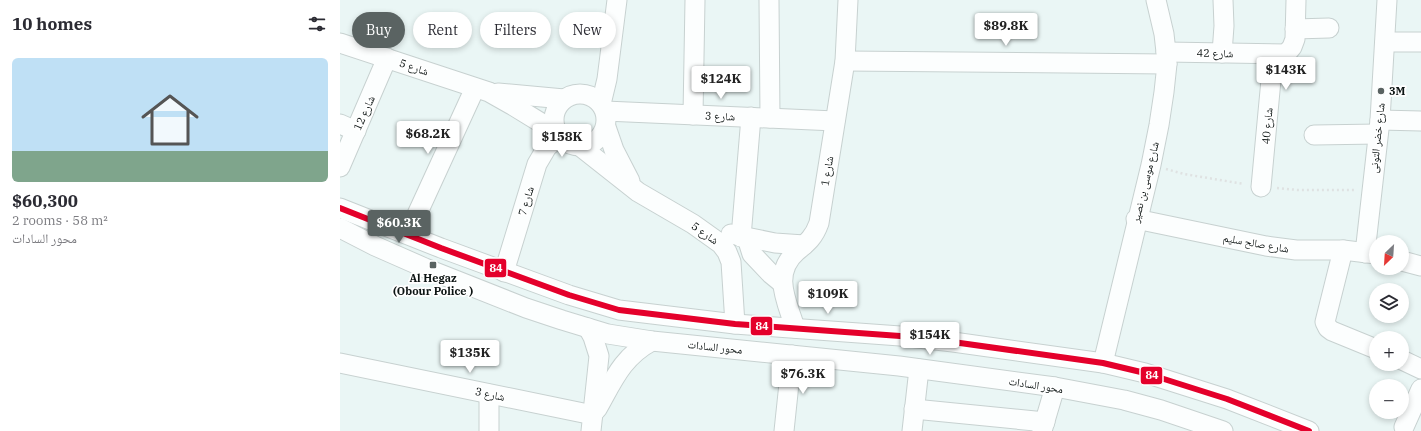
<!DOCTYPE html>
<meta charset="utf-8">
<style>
body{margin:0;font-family:"IBM Plex Serif","Noto Naskh Arabic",serif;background:#f2f2f3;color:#2b2b33;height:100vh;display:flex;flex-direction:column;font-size:15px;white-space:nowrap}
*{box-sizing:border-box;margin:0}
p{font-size:13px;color:#7c7c81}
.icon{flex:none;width:22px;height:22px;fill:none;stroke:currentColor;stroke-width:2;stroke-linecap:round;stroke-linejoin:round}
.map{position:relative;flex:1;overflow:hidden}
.side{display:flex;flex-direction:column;background:#fff;width:340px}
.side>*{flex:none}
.top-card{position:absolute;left:12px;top:12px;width:380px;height:36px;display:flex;gap:8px}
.needle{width:26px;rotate:205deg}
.controls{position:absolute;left:1029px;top:235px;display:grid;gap:8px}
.controls a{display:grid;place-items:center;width:40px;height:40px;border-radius:50%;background:#fff;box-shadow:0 2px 6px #0003;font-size:20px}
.price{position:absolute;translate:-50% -34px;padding:0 9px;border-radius:4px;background:#fff;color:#222;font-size:13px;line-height:26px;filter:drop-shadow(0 1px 2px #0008)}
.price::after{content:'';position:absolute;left:50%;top:24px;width:12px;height:9px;margin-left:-6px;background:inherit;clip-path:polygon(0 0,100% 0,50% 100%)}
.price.on{background:#5a6362;color:#fff}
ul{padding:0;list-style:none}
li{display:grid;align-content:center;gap:8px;height:212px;padding:0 12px}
li span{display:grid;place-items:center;height:124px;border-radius:6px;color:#555}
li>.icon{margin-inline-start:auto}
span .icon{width:72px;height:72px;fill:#fffc;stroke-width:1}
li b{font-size:17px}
h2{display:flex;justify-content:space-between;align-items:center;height:48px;padding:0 12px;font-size:17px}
.chip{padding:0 14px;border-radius:18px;background:#fff;box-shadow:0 2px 6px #0003;font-size:14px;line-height:36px}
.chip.on{background:#5a6362;color:#fff}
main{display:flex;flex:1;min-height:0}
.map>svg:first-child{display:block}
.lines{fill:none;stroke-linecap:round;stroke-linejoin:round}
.minor-casing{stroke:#c7d1d0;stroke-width:21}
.path{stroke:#dfe2e2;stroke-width:2.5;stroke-dasharray:2 3;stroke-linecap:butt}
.minor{stroke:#fcfefe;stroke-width:19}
.bus-1-casing{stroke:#fff;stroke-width:9}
.bus-1{stroke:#e4002b;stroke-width:6}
.poi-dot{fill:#5a6362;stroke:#fff;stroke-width:1.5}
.labels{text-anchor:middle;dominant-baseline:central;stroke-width:3.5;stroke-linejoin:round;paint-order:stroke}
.street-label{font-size:11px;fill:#0c1413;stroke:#fff}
.poi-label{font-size:11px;font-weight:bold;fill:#0c1413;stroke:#fff;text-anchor:start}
.line-badge{stroke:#fff;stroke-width:1.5}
.badge-label{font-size:11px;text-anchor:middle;font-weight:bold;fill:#fff}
</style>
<main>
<section class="side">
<h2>10 homes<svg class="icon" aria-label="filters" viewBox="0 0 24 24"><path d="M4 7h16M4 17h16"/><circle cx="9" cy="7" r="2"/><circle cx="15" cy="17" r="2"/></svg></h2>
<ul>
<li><span style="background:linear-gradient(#bfe0f5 75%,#7fa58c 0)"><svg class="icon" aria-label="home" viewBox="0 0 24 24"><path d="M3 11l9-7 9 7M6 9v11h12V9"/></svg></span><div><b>$60,300</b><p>2 rooms · 58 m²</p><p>محور السادات</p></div></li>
</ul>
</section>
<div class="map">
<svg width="1081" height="431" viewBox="0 0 1081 431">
<rect width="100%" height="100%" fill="#eaf6f5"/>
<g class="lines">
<g class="minor-casing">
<g id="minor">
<polyline points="429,0 430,118"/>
<polyline points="955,29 989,28"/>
<polyline points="1045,42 1081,42"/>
<polyline points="0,43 149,92 172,105 216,132"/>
<polyline points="826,52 947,54"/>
<polyline points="882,53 884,26 883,0"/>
<polyline points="505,61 827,64"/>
<polyline points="158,93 224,99"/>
<circle cx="240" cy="120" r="26"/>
<polyline points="261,104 267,79 277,0"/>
<polyline points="265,111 495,121"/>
<polyline points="353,115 355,0"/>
<polyline points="1040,120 1081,121"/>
<polyline points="0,124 16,131"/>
<polyline points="266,127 274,150 290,181"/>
<polyline points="974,135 1038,134"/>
<polyline points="241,147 298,192 353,224 381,244 387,252 391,262 395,324"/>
<polyline points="0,167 47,58"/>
<polyline points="921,187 931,80 937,65 952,47 955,39 956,0"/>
<polyline points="0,208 101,248 229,295 279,310 395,324 560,336 613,342 763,363 805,373 887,399 969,431"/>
<polyline points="796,219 926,246 956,250 1003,250 1036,254"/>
<polyline points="0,228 35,246 85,268 186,308 222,320 268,334 312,341 559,366 715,387 784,400 821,410 883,431"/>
<polyline points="68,234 135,88"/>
<polyline points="391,234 435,243 464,245"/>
<polyline points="401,237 411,117"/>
<polyline points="407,238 412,254 431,274 442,283"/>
<polyline points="1003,250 985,322 988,328 992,331 1036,349"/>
<polyline points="1025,253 1040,120 1047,0"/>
<polyline points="1062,261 1081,266"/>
<polyline points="164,272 197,164 207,147 219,137"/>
<polyline points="248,328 253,337 259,356 251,431"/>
<path d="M455,328C447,301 431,274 457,251C468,242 474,237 479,223L505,61L508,0"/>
<polyline points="1062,360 1081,369"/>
<polyline points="0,363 253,415"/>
<polyline points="763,363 811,165 819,125 824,92 827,64 826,52 824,34 816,0"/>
<polyline points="149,394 149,431"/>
<path d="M257,409C273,381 282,357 312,341"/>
<polyline points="574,409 705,422"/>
<polyline points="1064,427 1081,389"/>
<polyline points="444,431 452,355"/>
<polyline points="572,431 579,369"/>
<polyline points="702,431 715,387"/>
</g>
</g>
<g class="path">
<polyline points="826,169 844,174 904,184"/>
<polyline points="937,188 958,190 1015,190"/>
</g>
<use href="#minor" class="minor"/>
<g class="bus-1-casing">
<polyline id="bus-1" points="0,208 101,248 229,295 279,310 395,324 560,336 613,342 763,363 805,373 887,399 969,431"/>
</g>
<use href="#bus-1" class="bus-1"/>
</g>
<g class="poi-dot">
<circle cx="1041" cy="91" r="4"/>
<rect x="89" y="261" width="8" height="8" rx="2"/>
</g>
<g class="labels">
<g class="street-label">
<text transform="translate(875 53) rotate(1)">شارع 42</text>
<text transform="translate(74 67) rotate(19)">شارع 5</text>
<text transform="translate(24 113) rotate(-66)">شارع 12</text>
<text transform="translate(380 116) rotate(2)">شارع 3</text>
<text transform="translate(927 126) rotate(-85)">شارع 40</text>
<text transform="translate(1037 138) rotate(-84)">شارع خضر التونى</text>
<text transform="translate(487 171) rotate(-81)">شارع 1</text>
<text transform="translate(805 182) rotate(-76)">شارع موسى بن نصير</text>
<text transform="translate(186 201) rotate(-73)">شارع 7</text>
<text transform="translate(365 233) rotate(35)">شارع 5</text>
<text transform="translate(916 243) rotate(10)">شارع صالح سليم</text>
<text transform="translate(375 347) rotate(6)">محور السادات</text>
<text transform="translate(696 385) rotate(9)">محور السادات</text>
<text transform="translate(150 394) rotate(12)">شارع 3</text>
</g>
<g class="poi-label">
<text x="1049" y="91">3M</text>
<text x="93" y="278" text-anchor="middle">Al Hegaz<tspan x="93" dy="13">(Obour Police )</tspan></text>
</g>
</g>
<g class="line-badge">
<rect x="144" y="258" width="23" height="20" rx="4" fill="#e4002b"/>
<rect x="410" y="316" width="23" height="20" rx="4" fill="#e4002b"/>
<rect x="800" y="366" width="23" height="19" rx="4" fill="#e4002b"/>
</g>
<g class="badge-label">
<text x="156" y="272">84</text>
<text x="422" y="330">84</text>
<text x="812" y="379">84</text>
</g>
</svg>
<div class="controls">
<a><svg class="needle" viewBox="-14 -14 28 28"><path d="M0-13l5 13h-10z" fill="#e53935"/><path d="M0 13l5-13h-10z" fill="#7c7c81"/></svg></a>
<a><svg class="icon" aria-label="layers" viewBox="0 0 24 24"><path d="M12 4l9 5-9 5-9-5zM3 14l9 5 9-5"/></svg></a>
<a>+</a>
<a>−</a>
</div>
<b class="price" style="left:666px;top:47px">$89.8K</b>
<b class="price" style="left:946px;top:91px">$143K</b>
<b class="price" style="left:381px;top:100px">$124K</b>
<b class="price" style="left:88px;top:155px">$68.2K</b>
<b class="price" style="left:222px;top:158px">$158K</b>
<b class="price on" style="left:59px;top:244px">$60.3K</b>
<b class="price" style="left:488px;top:315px">$109K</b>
<b class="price" style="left:590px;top:356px">$154K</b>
<b class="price" style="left:130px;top:374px">$135K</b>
<b class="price" style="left:463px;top:395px">$76.3K</b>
<div class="top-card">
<a class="chip on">Buy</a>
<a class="chip">Rent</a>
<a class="chip">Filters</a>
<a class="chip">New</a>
</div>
</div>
</main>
